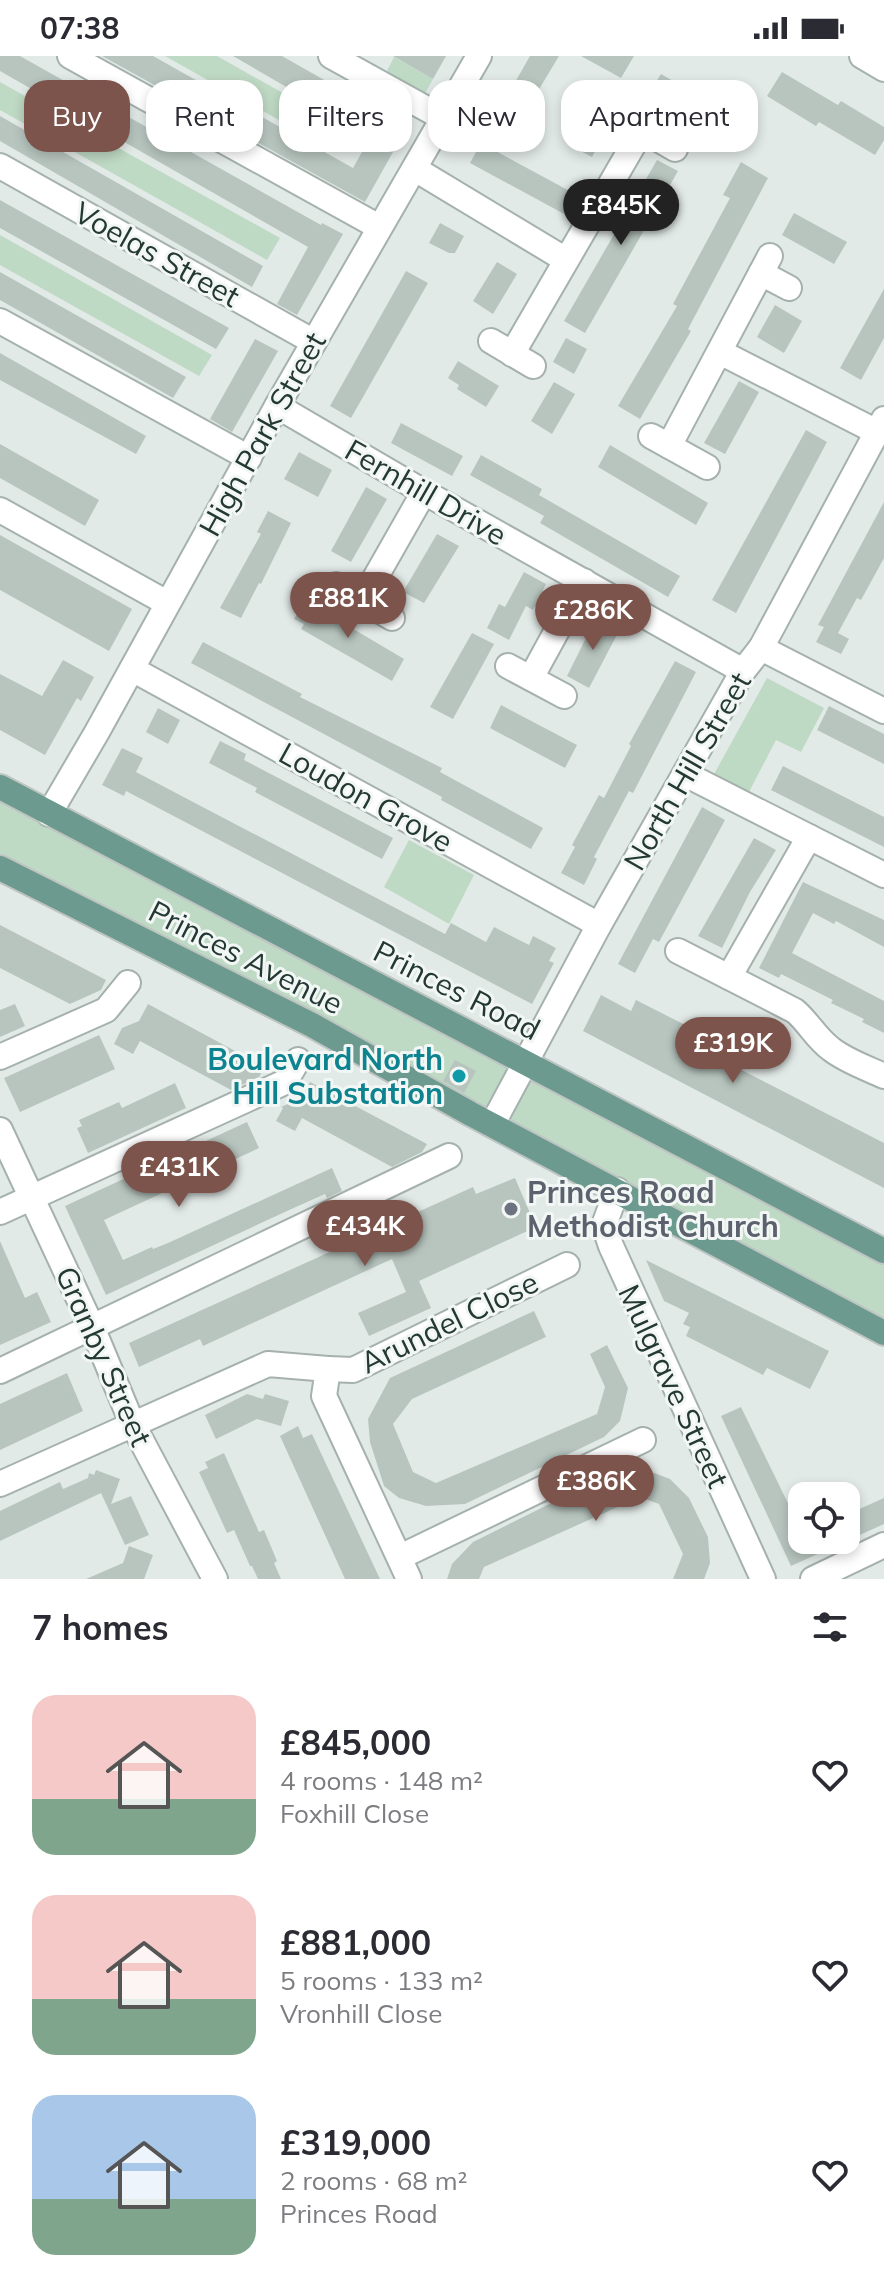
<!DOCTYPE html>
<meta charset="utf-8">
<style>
body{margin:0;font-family:Mulish,sans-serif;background:#f7f7f7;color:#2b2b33;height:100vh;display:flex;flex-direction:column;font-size:30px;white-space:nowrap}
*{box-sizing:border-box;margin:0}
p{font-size:26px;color:#7c7c81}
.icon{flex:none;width:44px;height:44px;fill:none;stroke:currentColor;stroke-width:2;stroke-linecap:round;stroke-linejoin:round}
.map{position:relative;height:1523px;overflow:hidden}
.drawer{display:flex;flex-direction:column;background:#fff;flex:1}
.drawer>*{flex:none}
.hud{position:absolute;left:24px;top:24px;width:836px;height:72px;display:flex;gap:16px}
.buttons{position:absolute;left:788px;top:1426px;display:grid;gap:16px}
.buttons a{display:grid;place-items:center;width:72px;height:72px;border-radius:16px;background:#fff;box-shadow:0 4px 12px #0003;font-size:40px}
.price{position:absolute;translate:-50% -68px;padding:0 18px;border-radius:28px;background:#7c544c;color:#fff;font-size:26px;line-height:52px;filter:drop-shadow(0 2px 4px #0008)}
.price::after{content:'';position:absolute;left:50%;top:48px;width:24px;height:18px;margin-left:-12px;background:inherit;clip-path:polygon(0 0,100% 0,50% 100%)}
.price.on{background:#222;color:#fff}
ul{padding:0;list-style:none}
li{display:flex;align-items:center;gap:24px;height:200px;padding:0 32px}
li span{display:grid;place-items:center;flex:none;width:224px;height:160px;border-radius:24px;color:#555}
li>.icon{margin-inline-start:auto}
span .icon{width:96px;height:96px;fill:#fffc;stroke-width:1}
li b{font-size:34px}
h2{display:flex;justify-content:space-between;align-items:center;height:96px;padding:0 32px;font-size:34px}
.tag{padding:0 28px;border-radius:24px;background:#fff;box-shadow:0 4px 12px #0003;font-size:28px;line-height:72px}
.tag.on{background:#7c544c;color:#fff}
.status{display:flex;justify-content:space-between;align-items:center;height:56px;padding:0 40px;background:#fff;direction:ltr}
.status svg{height:22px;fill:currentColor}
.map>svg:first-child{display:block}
.green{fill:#bed9c4}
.building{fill:#b8c5bf}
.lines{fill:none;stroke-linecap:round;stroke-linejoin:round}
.minor-casing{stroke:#a5b1ad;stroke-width:28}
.major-casing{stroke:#bdc4c2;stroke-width:28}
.minor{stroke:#fff;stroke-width:24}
.major{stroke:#6c9a8e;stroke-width:24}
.culture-dot{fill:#0f9aa8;stroke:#f2f7f5;stroke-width:3}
.worship-dot{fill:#6b7280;stroke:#f2f7f5;stroke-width:3}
.labels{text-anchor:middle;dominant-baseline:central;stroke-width:6;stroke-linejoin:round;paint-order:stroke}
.street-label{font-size:30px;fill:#243933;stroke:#f2f7f5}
.culture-label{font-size:30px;font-weight:bold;fill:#0d838f;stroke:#f2f7f5;text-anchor:end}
.worship-label{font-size:30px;font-weight:bold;fill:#5b616d;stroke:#f2f7f5;text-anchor:start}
</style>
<div class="status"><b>07:38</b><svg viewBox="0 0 49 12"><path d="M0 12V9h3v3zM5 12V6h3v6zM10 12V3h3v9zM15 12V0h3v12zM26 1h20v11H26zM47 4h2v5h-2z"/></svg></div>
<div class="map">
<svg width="884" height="1523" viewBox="0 0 884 1523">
<rect width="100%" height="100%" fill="#e2eae7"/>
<g class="green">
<polygon points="165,0 217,0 345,72 332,94"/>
<polygon points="394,1 433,23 425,37 387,15"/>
<polygon points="0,26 280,182 267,204 0,54"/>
<polygon points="0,179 212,299 199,320 0,209"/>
<polygon points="767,622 824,652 801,696 776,684 749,736 713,720"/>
<polygon points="0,731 884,1195 884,1277 0,812"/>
<polygon points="409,784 474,819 449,868 384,831"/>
</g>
<g class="building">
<polygon points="0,0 20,0 321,169 322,167 343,178 297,259 277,248 308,191 0,15"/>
<polygon points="102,0 153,0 353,112 371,80 233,0 282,0 407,71 365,146"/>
<polygon points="393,0 446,0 433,23"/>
<polygon points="530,0 559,0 535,40 514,28"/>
<polygon points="581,0 634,0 621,22"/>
<polygon points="782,16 838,49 841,45 884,71 884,84 875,99 819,66 816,70 767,40"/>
<polygon points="661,18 721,53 708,75 648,39"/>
<polygon points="0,60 263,210 252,231 0,85"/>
<polygon points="584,66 605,76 592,101 571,90"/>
<polygon points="481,87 577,139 566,159 470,107"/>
<polygon points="657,104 678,115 585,277 564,265"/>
<polygon points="741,106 768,122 688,273 691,275 640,363 618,350 677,250 673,248 730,142 723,139"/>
<polygon points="0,144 229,272 216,293 0,172"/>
<polygon points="794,157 847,186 834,208 782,179"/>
<polygon points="440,167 464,180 455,197 449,197 429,187"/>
<polygon points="497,206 517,218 493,258 473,245"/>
<polygon points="406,215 428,227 351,362 330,350"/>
<polygon points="0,216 186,321 173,342 0,244"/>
<polygon points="884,233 884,282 861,324 840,312"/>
<polygon points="775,249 802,265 784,297 757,281"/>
<polygon points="566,282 587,293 574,318 553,306"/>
<polygon points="255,283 278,295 232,376 210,363"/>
<polygon points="0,297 146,380 136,398 0,324"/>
<polygon points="458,305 499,330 486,351 457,333 459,329 448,322"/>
<polygon points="739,325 759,336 725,398 704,387"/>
<polygon points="554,326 575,338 552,378 531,365"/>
<polygon points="401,367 463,400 452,420 391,387"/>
<polygon points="806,374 827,386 736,557 712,544"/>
<polygon points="0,388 99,444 85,470 0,422"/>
<polygon points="610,389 708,447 696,469 598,411"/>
<polygon points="299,396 332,414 318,441 284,423"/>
<polygon points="481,399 542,433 539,439 680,520 668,541 540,467 544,460 470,419"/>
<polygon points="366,431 387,443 351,506 331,495"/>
<polygon points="884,446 884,502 861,544 857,542 838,577 849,583 841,598 816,586 824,571 818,569"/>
<polygon points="268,455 291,467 261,528 259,527 241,562 220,552 261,478 257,476"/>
<polygon points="437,478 459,490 424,547 403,536"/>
<polygon points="0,479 132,553 109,595 0,534"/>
<polygon points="524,516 546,528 533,554 526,550 509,584 487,572 499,548 505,551"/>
<polygon points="307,541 320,549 318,552 404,603 392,625 301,573 304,568 294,563"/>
<polygon points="597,560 620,573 589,632 567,620"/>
<polygon points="472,577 494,588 453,663 430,651"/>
<polygon points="203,586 302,638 300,641 442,712 440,716 543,772 531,793 441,744 442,741 191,607"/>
<polygon points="63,604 94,621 81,645 77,642 45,699 0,674 0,618 42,640"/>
<polygon points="675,605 696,616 633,737 629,735 594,801 597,803 584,829 561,817 575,791 572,789 599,739 604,742 631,690 629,688"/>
<polygon points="501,649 577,689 565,712 490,672"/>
<polygon points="829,650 884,678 884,708 817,674"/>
<polygon points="158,652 180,664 168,688 146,676"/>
<polygon points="220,685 246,698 244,704 393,782 382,803 255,736 257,732 209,707"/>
<polygon points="122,692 143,702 136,716 445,878 451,867 486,886 494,871 529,889 533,880 556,892 549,905 554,907 532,948 126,735 124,740 102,729"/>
<polygon points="783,710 884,761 884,791 771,734"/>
<polygon points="702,751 725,764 659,886 653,883 635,917 618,908"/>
<polygon points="754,782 776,794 750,836 722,892 698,880"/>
<polygon points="803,826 884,864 884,891 836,865 834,868 813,857 792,897 884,945 884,977 862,966 864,963 831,947 833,944 781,918 779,922 759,912"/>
<polygon points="0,869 106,924 101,934 70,948 0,912"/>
<polygon points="601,939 631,955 636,944 697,975 691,988 884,1087 884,1132 583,975"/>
<polygon points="15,948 25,970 0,981 0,954"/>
<polygon points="148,948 265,1011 259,1021 231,1034 140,985 133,998 114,988 122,972 139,965"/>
<polygon points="99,979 115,1013 20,1056 4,1022"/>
<polygon points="455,1004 476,1015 464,1037 443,1025"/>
<polygon points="310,1026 427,1088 422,1096 392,1111 302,1062 295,1075 276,1065 283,1052 281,1051 301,1042"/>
<polygon points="175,1027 186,1052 88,1097 77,1072 82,1070 79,1064 119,1046 122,1052"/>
<polygon points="247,1066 259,1092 104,1164 123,1204 152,1191 153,1193 168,1187 332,1112 342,1135 327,1142 325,1138 287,1155 106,1239 65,1150"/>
<polygon points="515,1122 536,1171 419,1225 431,1252 369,1280 358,1257 406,1236 392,1203 203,1290 200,1283 139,1311 129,1287 473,1131 476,1138"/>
<polygon points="0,1185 25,1242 37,1236 51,1266 0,1289"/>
<polygon points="646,1204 829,1295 810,1333 767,1312 763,1319 686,1280 690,1271 683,1268 689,1257 664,1245"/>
<polygon points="534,1255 546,1281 412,1343 393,1368 413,1416 436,1427 597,1358 605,1331 590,1298 607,1289 628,1332 620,1365 604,1381 465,1448 426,1450 399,1442 384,1430 370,1386 368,1363 390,1322"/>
<polygon points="67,1317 83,1355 0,1394 0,1348"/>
<polygon points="247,1338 263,1343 265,1338 289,1345 281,1370 257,1363 216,1383 205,1359"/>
<polygon points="741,1351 802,1476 802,1484 846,1484 846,1459 884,1442 884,1468 791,1510 721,1360"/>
<polygon points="298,1370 303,1382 312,1378 380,1523 345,1523 280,1380"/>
<polygon points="224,1397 259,1476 264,1474 277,1505 274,1507 281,1523 258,1523 252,1510 250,1510 234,1474 227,1477 217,1455 199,1416 208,1412 205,1406"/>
<polygon points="622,1412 649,1415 670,1423 689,1442 708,1481 710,1507 704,1523 673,1523 683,1498 659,1448 640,1441 484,1511 479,1523 447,1523 452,1508 473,1486"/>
<polygon points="96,1414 120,1423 111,1448 131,1440 149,1479 125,1489 101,1437 0,1485 0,1455 60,1426 63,1433 88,1422 89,1417 94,1419"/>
<polygon points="129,1490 153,1499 144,1523 86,1523 123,1507"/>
</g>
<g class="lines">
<g class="minor-casing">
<g id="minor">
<polyline points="70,0 379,171"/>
<polyline points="331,0 443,62"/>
<polyline points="862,0 884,13"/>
<polyline points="608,54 675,93"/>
<polyline points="0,110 314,286"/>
<polyline points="415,113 566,204"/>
<polyline points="761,217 789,232"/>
<polyline points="0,265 249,402"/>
<polyline points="491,285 533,310"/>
<polyline points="720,296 877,376"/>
<polyline points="512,298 642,74"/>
<polyline points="277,350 424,436 743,615"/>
<polyline points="651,380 707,411"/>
<polyline points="669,390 770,200"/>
<polyline points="0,454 167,547"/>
<polyline points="336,529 392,562"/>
<polyline points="362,545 424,436"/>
<polyline points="761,592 884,655"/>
<polyline points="508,610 564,640"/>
<polyline points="132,613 599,869"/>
<polyline points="531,622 584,525"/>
<polyline points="685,718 884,819"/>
<polyline points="49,758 97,676 277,350 479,0"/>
<path d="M678,895L795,955C809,967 816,982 831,993C846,1005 867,1012 884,1020"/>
<polyline points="729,921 809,781"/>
<polyline points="0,1001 106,954 128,927"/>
<polyline points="492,1069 599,869 743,615 761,592 884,363"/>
<polyline points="0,1074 92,1271 132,1367 215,1523"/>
<polyline points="617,1134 604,1169 611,1190 763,1523"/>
<polyline points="0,1156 285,1026 298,1004"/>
<polyline points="328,1313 353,1314 567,1209"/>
<polyline points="0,1315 449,1100"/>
<polyline points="0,1428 268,1308 328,1313 324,1340 409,1523"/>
<polyline points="400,1501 643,1384"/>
<polyline points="813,1523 884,1489"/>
</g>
</g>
<g class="major-casing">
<g id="major">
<polyline points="0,731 884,1195"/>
<polyline points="0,812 312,969 471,1058 884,1277"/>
</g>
</g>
<use href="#minor" class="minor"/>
<use href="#major" class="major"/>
</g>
<circle class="culture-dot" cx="459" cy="1020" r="8"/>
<circle class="worship-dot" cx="511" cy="1153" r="8"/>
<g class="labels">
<g class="street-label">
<text transform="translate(157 198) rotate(29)">Voelas Street</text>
<text transform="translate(262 378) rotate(-61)">High Park Street</text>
<text transform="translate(426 436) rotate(30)">Fernhill Drive</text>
<text transform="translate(687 715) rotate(-60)">North Hill Street</text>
<text transform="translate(366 741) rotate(29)">Loudon Grove</text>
<text transform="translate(246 901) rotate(27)">Princes Avenue</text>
<text transform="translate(457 934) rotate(27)">Princes Road</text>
<text transform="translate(449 1266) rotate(-26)">Arundel Close</text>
<text transform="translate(104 1300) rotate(66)">Granby Street</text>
<text transform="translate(674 1330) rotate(65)">Mulgrave Street</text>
</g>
<g class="culture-label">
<text x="443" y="1003">Boulevard North<tspan x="443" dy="34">Hill Substation</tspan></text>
</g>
<g class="worship-label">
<text x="527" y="1136">Princes Road<tspan x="527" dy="34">Methodist Church</tspan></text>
</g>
</g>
</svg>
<div class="buttons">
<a><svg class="icon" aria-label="locate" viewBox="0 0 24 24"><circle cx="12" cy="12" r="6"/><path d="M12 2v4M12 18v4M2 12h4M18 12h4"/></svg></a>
</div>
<b class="price on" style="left:621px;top:191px">£845K</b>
<b class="price" style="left:348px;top:584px">£881K</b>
<b class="price" style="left:593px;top:596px">£286K</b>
<b class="price" style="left:733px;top:1029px">£319K</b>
<b class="price" style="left:179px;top:1153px">£431K</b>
<b class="price" style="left:365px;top:1212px">£434K</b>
<b class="price" style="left:596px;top:1467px">£386K</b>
<div class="hud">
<a class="tag on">Buy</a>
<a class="tag">Rent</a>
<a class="tag">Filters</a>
<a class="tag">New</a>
<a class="tag">Apartment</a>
</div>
</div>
<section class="drawer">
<h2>7 homes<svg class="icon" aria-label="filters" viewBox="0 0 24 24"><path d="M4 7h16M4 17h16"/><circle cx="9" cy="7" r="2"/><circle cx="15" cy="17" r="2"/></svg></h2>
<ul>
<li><span style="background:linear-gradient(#f6c9c9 65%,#7fa58c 0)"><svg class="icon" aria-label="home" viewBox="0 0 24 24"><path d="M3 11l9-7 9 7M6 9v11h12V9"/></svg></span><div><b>£845,000</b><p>4 rooms · 148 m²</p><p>Foxhill Close</p></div><svg class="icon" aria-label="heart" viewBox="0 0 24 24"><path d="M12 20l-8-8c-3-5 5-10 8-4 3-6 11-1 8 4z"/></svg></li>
<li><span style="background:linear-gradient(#f6c9c9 65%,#7fa58c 0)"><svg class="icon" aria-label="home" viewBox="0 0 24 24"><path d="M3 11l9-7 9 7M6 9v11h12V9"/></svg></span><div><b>£881,000</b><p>5 rooms · 133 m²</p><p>Vronhill Close</p></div><svg class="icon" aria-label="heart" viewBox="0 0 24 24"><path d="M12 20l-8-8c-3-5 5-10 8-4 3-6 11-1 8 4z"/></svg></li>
<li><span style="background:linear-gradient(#a9c7e8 65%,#7fa58c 0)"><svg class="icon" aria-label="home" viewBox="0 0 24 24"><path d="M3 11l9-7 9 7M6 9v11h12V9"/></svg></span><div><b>£319,000</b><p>2 rooms · 68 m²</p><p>Princes Road</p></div><svg class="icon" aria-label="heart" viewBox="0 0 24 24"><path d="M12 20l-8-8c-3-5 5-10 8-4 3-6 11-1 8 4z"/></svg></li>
</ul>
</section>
